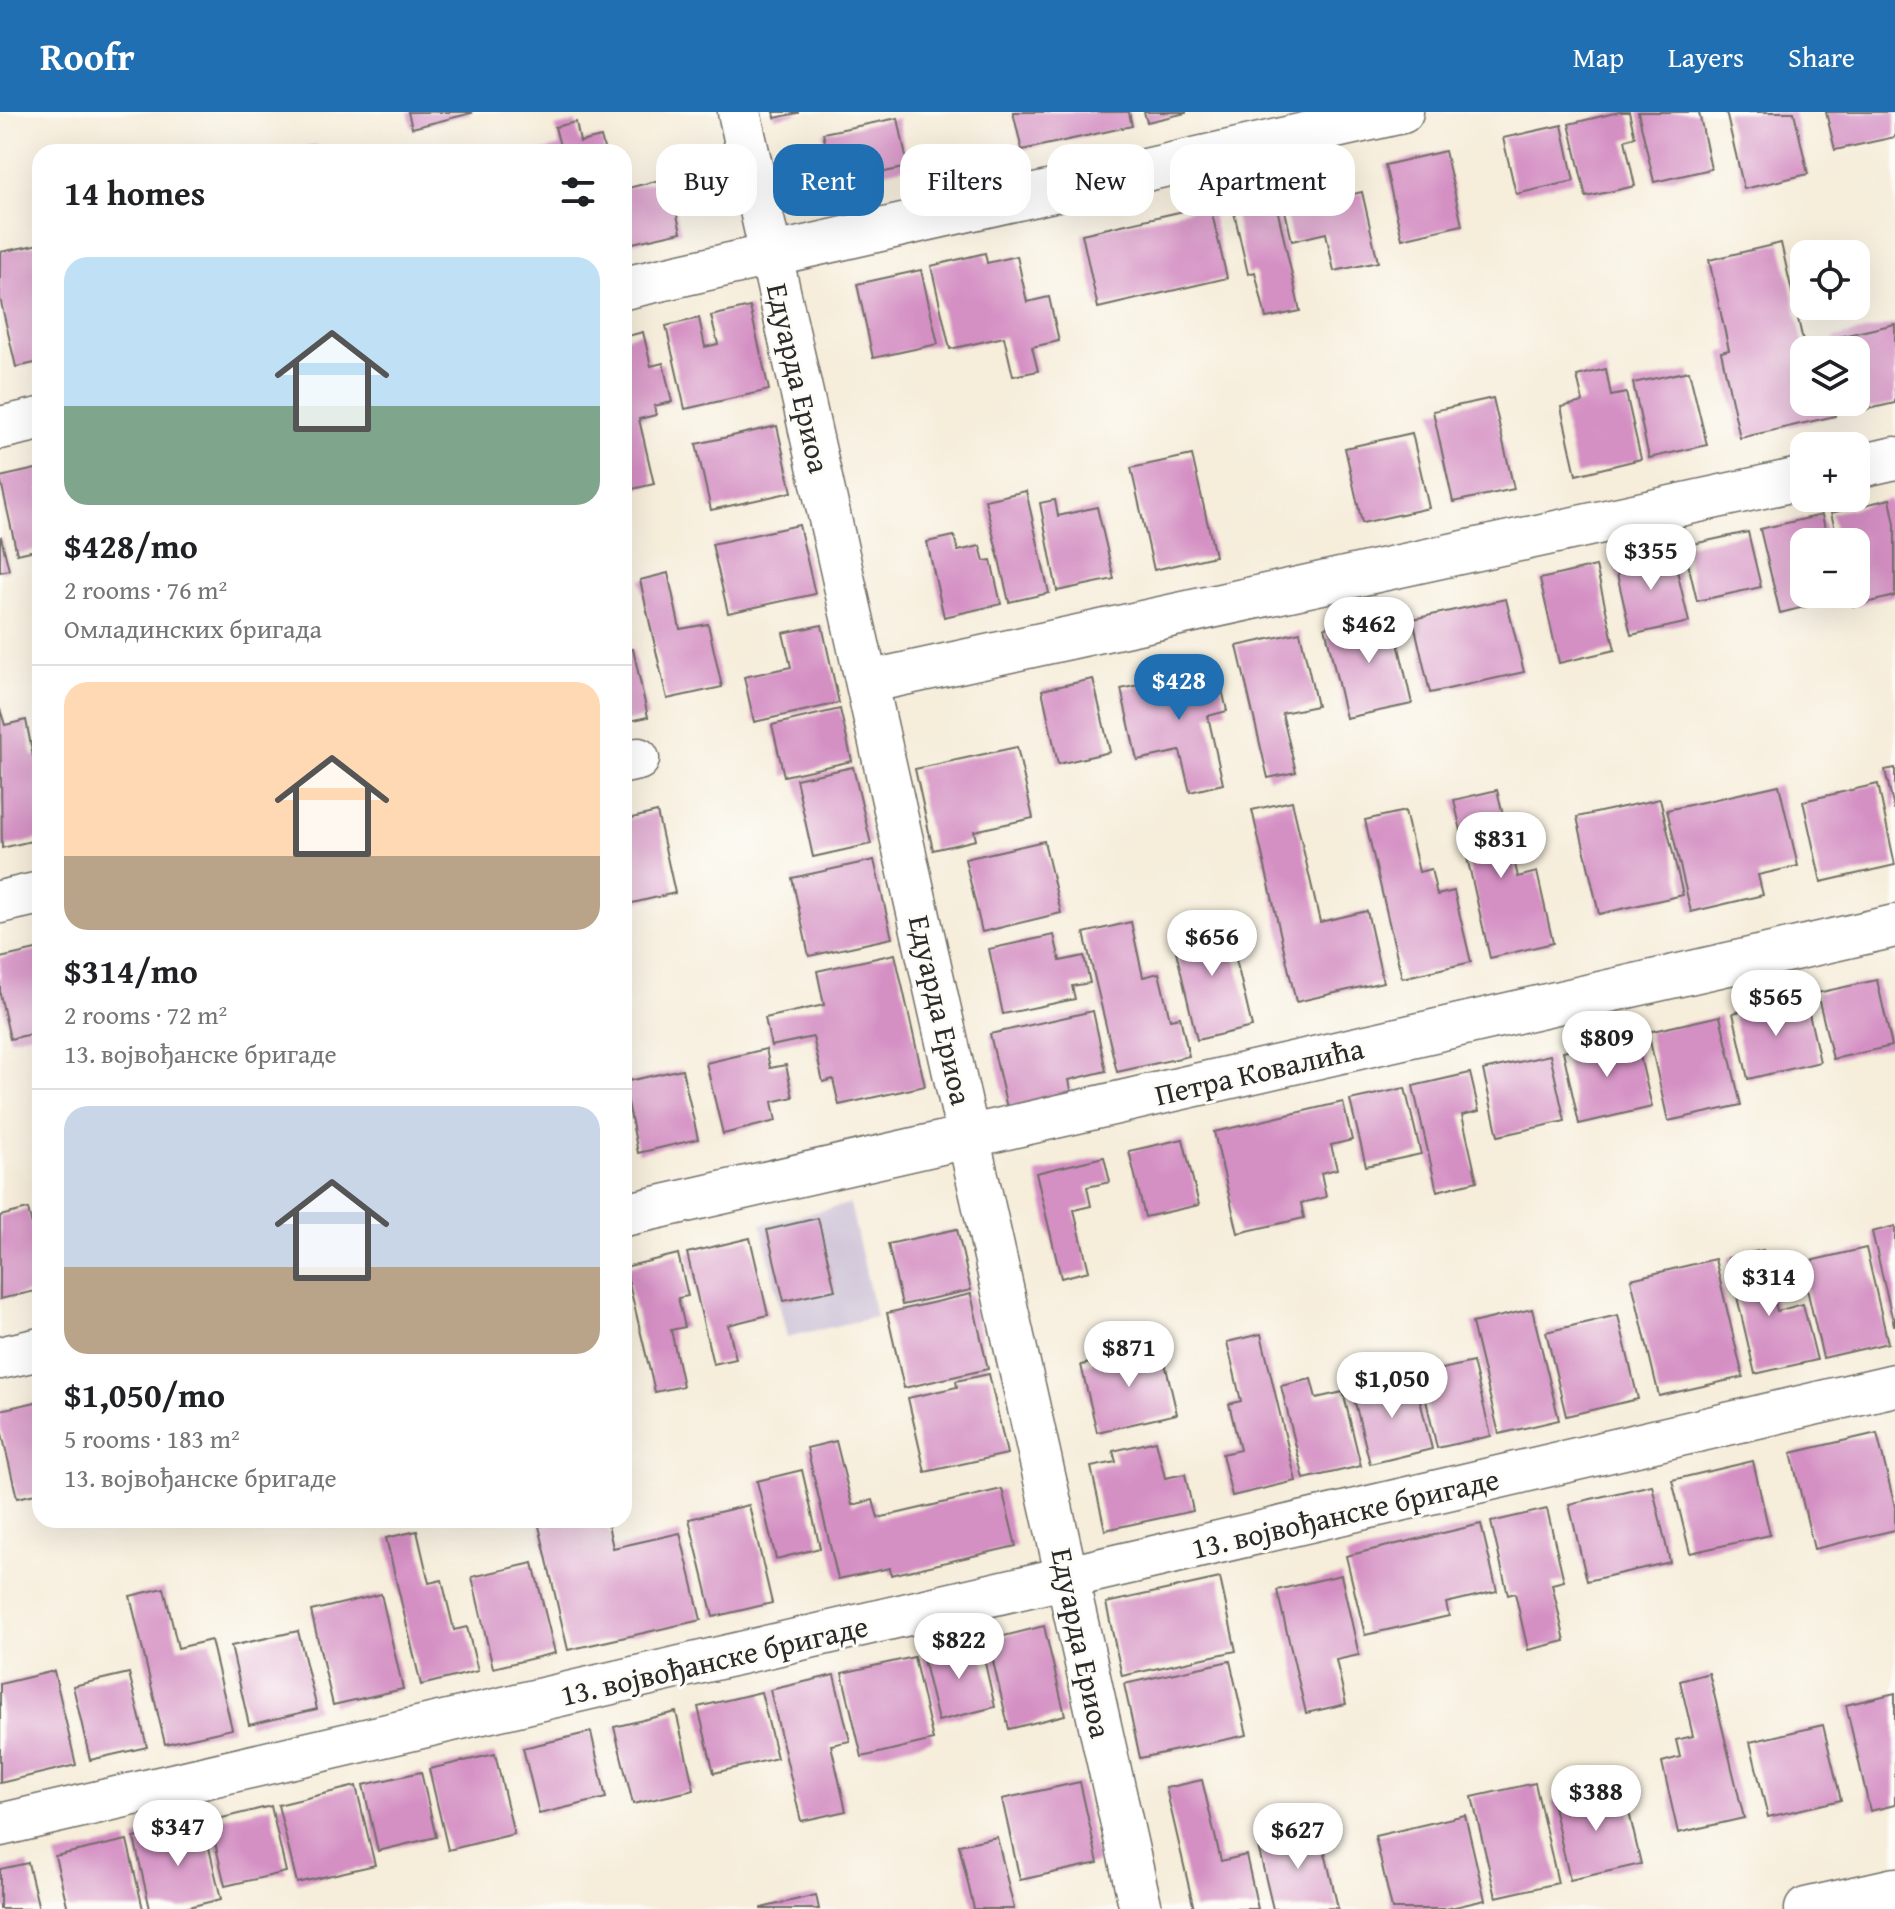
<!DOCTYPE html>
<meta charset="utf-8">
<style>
body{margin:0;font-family:"Gentium Book Plus",serif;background:#f6f6f6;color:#202124;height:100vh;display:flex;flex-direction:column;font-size:30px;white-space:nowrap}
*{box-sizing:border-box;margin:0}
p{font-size:26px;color:#757577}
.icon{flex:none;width:44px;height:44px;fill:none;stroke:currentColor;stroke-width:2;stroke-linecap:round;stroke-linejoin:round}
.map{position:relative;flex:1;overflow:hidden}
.panel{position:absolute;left:32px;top:32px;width:600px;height:1384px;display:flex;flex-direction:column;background:#fff;border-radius:24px;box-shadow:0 8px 32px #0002}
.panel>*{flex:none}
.banner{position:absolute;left:656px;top:32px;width:760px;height:72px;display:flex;gap:16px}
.buttons{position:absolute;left:1790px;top:128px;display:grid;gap:16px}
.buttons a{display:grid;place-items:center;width:80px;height:80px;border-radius:16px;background:#fff;box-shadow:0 8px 32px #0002;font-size:40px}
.price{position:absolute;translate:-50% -68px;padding:0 18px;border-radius:28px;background:#fff;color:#222;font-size:26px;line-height:52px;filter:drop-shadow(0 2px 4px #0008)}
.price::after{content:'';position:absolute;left:50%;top:48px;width:24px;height:18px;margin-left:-12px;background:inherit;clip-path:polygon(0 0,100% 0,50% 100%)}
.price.on{background:#1f6fb2;color:#fff}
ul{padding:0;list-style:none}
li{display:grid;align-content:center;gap:16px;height:424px;padding:0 32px}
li+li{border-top:2px solid #e0e0e0}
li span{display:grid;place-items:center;height:248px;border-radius:24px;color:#555}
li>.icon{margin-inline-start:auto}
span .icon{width:144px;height:144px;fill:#fffc;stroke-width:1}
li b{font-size:34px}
h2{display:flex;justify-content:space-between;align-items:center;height:96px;padding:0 32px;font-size:34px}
.tag{padding:0 28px;border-radius:24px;background:#fff;box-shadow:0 8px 32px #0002;font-size:28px;line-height:72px}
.tag.on{background:#1f6fb2;color:#fff}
header{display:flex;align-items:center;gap:48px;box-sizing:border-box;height:112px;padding:0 40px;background:#1f6fb2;color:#fff}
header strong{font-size:38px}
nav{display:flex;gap:44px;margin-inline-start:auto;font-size:28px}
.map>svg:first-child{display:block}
.industrial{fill:#cbbfd5}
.building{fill:#d48fc3}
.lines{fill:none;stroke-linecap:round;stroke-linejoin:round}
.street-casing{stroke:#726f68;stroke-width:45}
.street{stroke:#fff;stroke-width:42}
.labels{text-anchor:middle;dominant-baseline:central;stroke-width:6;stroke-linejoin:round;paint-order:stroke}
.street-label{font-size:30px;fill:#2b2b2b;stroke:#fdfcf7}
</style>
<header>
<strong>Roofr</strong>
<nav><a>Map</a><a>Layers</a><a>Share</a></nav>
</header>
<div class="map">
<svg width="1895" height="1797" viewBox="0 0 1895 1797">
<rect width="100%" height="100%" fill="#fdfcf7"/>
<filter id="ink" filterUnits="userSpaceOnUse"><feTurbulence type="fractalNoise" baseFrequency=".0125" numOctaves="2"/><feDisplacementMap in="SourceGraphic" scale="16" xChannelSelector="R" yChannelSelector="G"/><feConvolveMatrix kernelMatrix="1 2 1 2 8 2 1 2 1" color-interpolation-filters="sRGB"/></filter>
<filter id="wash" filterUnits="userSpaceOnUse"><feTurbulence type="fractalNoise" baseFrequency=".006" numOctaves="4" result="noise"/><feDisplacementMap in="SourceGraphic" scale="32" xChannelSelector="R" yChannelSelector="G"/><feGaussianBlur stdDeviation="1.8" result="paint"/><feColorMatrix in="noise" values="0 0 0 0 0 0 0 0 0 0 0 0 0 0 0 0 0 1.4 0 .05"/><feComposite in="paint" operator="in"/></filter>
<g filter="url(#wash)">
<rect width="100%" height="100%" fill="#f6edda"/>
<polygon class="industrial" points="850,1092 876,1205 787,1225 761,1112"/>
<g id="blocks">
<g class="building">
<polygon points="408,0 471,0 472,1 412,16"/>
<polygon points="774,0 798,0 798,1 775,6"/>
<polygon points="1013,0 1129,0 1132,14 1022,38"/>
<polygon points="1144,0 1186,0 1186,1 1147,10"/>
<polygon points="1619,0 1629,0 1635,25 1625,28 1635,74 1586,85 1569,12"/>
<polygon points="1638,0 1699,0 1711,57 1654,70"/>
<polygon points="1726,0 1794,0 1808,62 1744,77"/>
<polygon points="1826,0 1895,0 1895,25 1835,38"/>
<polygon points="898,6 908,55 834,71 823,21"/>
<polygon points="576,10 580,30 601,25 605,40 537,40 560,34 555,15"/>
<polygon points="1562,13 1574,69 1516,82 1503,26"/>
<polygon points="317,33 319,40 291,40 291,39"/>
<polygon points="1445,39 1462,113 1402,127 1385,53"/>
<polygon points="668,66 681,120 624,133 624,77"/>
<polygon points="1314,69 1318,90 1362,80 1378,150 1334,159 1326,121 1292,129 1280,77"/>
<polygon points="1273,78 1300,199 1266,206 1255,160 1248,162 1231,87"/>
<polygon points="1210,93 1227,166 1098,196 1082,122"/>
<polygon points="1781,131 1805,238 1804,290 1832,290 1835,304 1740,326 1721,240 1729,238 1709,148"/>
<polygon points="40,132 40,250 16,255 0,186 0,140"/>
<polygon points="985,141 987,151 1017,144 1027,190 1049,185 1059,229 1032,235 1038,259 1013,264 1004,225 950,237 931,154"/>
<polygon points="921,158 938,232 873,246 857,172"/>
<polygon points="750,195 769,278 685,297 666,214 699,206 705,235 718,232 711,204"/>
<polygon points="1895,212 1895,291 1851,301 1848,290 1856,290 1856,238 1837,238 1834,226"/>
<polygon points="643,220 651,254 663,251 672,290 654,294 656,303 639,307 654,372 624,379 624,225"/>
<polygon points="1606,257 1611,284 1626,281 1641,347 1576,363 1561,295 1583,290 1577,264"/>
<polygon points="1689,259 1707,333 1649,346 1633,271"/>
<polygon points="1493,286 1514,377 1453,390 1433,299"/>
<polygon points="777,314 792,380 711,398 696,332"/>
<polygon points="1412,321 1429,396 1362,411 1345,336"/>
<polygon points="1192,343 1215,444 1154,458 1131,356"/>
<polygon points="40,356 40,437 17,442 0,365"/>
<polygon points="1026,379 1049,481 1009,490 985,388"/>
<polygon points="1890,387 1895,412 1895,484 1853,494 1850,482 1856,482 1856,430 1838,430 1831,401"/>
<polygon points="1055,388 1058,404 1097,395 1114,467 1057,479 1040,391"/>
<polygon points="1822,403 1828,430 1804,430 1804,482 1840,482 1841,486 1780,501 1760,417"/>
<polygon points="799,413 815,482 728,501 712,432"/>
<polygon points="1748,420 1761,475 1697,489 1684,434"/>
<polygon points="954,424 958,439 980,434 984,449 991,448 1001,492 944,505 927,430"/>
<polygon points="1,425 9,458 0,460 0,426"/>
<polygon points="1672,437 1689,510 1631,523 1614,449"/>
<polygon points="1596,454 1615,538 1559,551 1540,467"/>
<polygon points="668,461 680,517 708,512 722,575 667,587 640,468"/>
<polygon points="1506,487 1524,560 1430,581 1413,507"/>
<polygon points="1391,500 1412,592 1346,606 1325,515"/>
<polygon points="822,513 839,591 754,610 744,565 791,555 783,521"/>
<polygon points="1300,520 1317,594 1282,601 1296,660 1268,666 1237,534"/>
<polygon points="633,537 648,605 624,610 624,539"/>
<polygon points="1217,555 1227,599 1208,604 1223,672 1190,680 1180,639 1137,648 1121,577"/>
<polygon points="1093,567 1110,640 1058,652 1042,578"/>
<polygon points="0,597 5,613 26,608 33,644 40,642 40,727 2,736"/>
<polygon points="840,597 852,649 784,664 772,613"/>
<polygon points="1017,635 1033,706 974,719 976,728 933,738 915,657"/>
<polygon points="853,655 871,732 813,745 796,667"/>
<polygon points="1895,656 1895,697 1894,697 1885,658"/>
<polygon points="1878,672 1895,753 1821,770 1803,689"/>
<polygon points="1779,673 1798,754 1758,763 1763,783 1691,800 1667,698"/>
<polygon points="1497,678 1518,765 1537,760 1553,831 1490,846 1454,688"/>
<polygon points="1660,687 1683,783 1599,802 1577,705"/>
<polygon points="1292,689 1320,810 1367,799 1383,870 1296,890 1252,698"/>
<polygon points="1405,699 1419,760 1431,757 1437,783 1454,779 1471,850 1402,866 1365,708"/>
<polygon points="657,700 675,781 624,793 624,708"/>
<polygon points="1044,729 1061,801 982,820 965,747"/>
<polygon points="874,748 892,826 809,844 792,766"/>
<polygon points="1226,805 1252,915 1197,928 1171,818"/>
<polygon points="1131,810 1143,865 1159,861 1170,907 1180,905 1189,944 1117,960 1084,821"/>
<polygon points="1054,823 1060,849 1084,844 1090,871 1072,874 1075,887 1003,902 989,837"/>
<polygon points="40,837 40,920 10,927 0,882 0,846"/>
<polygon points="895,842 925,974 839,993 833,967 823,970 813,925 771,934 765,906 824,893 817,859"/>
<polygon points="1877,868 1892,934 1833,947 1817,881"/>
<polygon points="1805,884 1820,950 1748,967 1733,901"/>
<polygon points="1093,899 1106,959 1069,968 1072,982 1007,996 990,922"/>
<polygon points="1720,904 1741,993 1668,1009 1648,920"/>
<polygon points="1635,923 1652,995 1579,1012 1563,939"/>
<polygon points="766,937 770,956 786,953 793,985 772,990 776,1009 723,1022 706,951"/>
<polygon points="1550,943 1565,1009 1498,1024 1483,958"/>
<polygon points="682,957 698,1027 638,1041 624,970"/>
<polygon points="1470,961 1479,999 1462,1003 1477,1069 1437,1079 1413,974"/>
<polygon points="1405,976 1421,1042 1366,1054 1350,988"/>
<polygon points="1343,990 1352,1028 1331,1033 1337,1057 1321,1061 1326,1085 1301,1091 1304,1106 1238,1121 1214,1020"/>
<polygon points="1183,1027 1199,1093 1145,1105 1129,1039"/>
<polygon points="1104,1045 1110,1070 1087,1075 1091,1094 1074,1098 1089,1159 1061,1166 1036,1061"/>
<polygon points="28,1097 40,1148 40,1178 0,1187 0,1104"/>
<polygon points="818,1106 835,1178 784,1189 767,1118"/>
<polygon points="1895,1114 1895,1213 1894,1213 1872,1120"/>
<polygon points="957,1117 971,1178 902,1193 888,1132"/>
<polygon points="750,1126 768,1203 728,1213 736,1247 713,1252 687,1141"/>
<polygon points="1866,1136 1888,1231 1823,1246 1801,1151"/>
<polygon points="1763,1138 1777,1199 1803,1192 1817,1248 1755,1262 1728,1146"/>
<polygon points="678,1142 688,1184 678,1186 685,1215 671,1218 683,1274 655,1280 625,1155"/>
<polygon points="1715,1147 1743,1265 1659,1284 1631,1167"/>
<polygon points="971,1182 988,1257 904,1276 887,1201"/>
<polygon points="1532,1197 1559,1308 1499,1322 1472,1211"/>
<polygon points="1618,1203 1638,1287 1566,1304 1546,1220"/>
<polygon points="1261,1222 1296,1369 1232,1384 1222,1342 1240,1338 1229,1292 1241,1289 1227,1230"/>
<polygon points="1161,1234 1177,1302 1097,1320 1081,1253"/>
<polygon points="1473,1250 1491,1324 1437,1336 1420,1262"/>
<polygon points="989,1262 1007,1342 925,1360 908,1286 957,1275 956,1269"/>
<polygon points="1414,1264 1432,1337 1370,1352 1352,1278"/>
<polygon points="1311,1267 1316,1286 1343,1280 1361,1354 1304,1367 1281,1274"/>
<polygon points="40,1289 40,1381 17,1386 0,1313 0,1298"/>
<polygon points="1877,1321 1895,1395 1895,1418 1814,1437 1791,1341"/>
<polygon points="836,1329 852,1393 873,1388 878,1406 1002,1377 1016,1434 891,1463 890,1456 838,1467 807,1336"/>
<polygon points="1156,1329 1165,1366 1185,1362 1193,1399 1105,1418 1091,1355 1116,1350 1113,1339"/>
<polygon points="1753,1349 1770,1423 1690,1441 1672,1368"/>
<polygon points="802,1358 820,1436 776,1447 757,1369"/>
<polygon points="1652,1373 1670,1450 1587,1469 1569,1392"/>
<polygon points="749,1393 772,1491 713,1505 689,1407"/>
<polygon points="1547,1397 1564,1469 1552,1472 1565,1529 1528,1538 1515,1481 1508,1483 1491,1410"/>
<polygon points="566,1408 607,1408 613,1436 680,1421 701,1508 568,1538 539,1414"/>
<polygon points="1481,1412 1497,1479 1446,1491 1449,1504 1365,1523 1346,1444"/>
<polygon points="417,1419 429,1471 442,1468 454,1518 467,1515 478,1559 421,1573 386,1426"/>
<polygon points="533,1451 555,1541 493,1556 472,1465"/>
<polygon points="1341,1463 1359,1543 1336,1548 1346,1592 1306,1601 1277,1478"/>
<polygon points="1220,1466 1236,1539 1122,1564 1106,1491"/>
<polygon points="164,1476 178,1536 211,1528 232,1617 165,1632 130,1484"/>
<polygon points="381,1482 403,1577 333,1593 311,1499"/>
<polygon points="1044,1514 1065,1603 1009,1617 988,1528"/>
<polygon points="298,1519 317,1597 249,1613 231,1534"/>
<polygon points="980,1529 995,1595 938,1609 922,1543"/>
<polygon points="914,1545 933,1628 862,1645 842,1561"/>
<polygon points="1230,1549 1247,1623 1140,1646 1124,1572"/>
<polygon points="54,1559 76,1653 0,1671 0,1572"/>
<polygon points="129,1561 147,1635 90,1648 73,1574"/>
<polygon points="1709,1561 1744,1706 1678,1721 1662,1650 1680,1645 1676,1628 1693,1624 1680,1569"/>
<polygon points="834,1563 850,1629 831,1633 846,1699 801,1709 770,1578"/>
<polygon points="761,1580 777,1646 714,1661 698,1595"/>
<polygon points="1895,1581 1895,1693 1870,1699 1846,1593"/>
<polygon points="676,1600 694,1678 633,1692 614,1615"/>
<polygon points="1823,1613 1841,1688 1768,1705 1750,1630"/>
<polygon points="591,1620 606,1686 539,1702 523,1636"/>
<polygon points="495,1642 514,1722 448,1738 429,1657"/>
<polygon points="421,1660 436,1725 378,1739 363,1673"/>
<polygon points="1202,1668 1221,1749 1246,1743 1258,1797 1194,1797 1166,1676"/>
<polygon points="1080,1670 1098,1751 1020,1768 1002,1687"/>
<polygon points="1535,1671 1558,1771 1496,1785 1472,1685"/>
<polygon points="356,1674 375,1753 297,1771 278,1693"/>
<polygon points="1623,1674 1641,1752 1570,1768 1552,1690"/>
<polygon points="271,1694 286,1760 225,1774 210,1709"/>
<polygon points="1465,1703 1485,1788 1446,1797 1392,1797 1375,1724"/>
<polygon points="203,1710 221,1787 181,1797 150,1797 134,1726"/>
<polygon points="1319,1715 1338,1796 1273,1797 1257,1730"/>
<polygon points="997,1725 1014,1797 974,1797 959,1733"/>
<polygon points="127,1728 143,1797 68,1797 55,1744"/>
<polygon points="28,1751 39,1797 0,1797 0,1757"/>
<polygon points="816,1783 819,1797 761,1797 761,1796"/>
</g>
</g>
</g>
<g filter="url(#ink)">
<use href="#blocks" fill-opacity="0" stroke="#726f68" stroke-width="2"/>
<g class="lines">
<g class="street-casing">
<g id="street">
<polyline points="739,0 1141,1797"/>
<polyline points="624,176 1402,0"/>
<polyline points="0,316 40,307"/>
<polyline points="1856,355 1895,346"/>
<polyline points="867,570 1804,366"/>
<polyline points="624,650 638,647"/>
<polyline points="0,790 40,781"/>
<polyline points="624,1103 1895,814"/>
<polyline points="0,1246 40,1237"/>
<polyline points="0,1713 1895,1273"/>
<polyline points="1806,1797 1895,1777"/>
</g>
</g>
<use href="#street" class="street"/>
</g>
</g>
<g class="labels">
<g class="street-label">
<text transform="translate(799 266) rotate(77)">Едуарда Ериоа</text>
<text transform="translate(941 898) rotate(77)">Едуарда Ериоа</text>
<text transform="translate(1259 959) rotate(-13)">Петра Ковалића</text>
<text transform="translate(1345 1401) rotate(-13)">13. војвођанске бригаде</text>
<text transform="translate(1082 1531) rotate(78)">Едуарда Ериоа</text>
<text transform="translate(714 1548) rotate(-13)">13. војвођанске бригаде</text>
</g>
</g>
</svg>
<div class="buttons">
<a><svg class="icon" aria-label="locate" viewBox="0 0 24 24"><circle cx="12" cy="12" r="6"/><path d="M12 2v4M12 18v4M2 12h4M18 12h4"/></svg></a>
<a><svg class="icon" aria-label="layers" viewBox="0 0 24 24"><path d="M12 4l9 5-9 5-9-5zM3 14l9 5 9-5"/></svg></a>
<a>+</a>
<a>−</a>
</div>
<b class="price" style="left:1651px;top:480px">$355</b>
<b class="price" style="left:1369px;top:553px">$462</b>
<b class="price on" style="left:1179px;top:610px">$428</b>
<b class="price" style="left:1501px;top:768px">$831</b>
<b class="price" style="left:1212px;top:866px">$656</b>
<b class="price" style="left:1776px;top:926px">$565</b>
<b class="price" style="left:1607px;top:967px">$809</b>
<b class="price" style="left:1769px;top:1206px">$314</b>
<b class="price" style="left:1129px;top:1277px">$871</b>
<b class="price" style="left:1392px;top:1308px">$1,050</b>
<b class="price" style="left:959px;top:1569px">$822</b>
<b class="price" style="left:1596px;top:1721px">$388</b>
<b class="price" style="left:178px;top:1756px">$347</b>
<b class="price" style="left:1298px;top:1759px">$627</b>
<div class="banner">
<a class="tag">Buy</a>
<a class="tag on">Rent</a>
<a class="tag">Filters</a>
<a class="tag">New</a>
<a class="tag">Apartment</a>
</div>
<section class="panel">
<h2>14 homes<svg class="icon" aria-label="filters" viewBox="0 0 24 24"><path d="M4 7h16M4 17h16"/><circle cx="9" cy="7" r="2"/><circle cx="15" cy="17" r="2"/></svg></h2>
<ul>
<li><span style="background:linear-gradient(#bfe0f5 60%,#7fa58c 0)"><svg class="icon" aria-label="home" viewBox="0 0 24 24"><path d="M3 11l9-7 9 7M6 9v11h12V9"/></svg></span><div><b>$428/mo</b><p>2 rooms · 76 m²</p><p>Омладинских бригада</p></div></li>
<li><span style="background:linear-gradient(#ffd9b3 70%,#b9a48a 0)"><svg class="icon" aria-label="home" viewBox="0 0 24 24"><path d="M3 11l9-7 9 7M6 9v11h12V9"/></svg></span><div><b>$314/mo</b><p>2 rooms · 72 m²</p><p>13. војвођанске бригаде</p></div></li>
<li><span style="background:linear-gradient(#c9d6e8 65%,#b9a48a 0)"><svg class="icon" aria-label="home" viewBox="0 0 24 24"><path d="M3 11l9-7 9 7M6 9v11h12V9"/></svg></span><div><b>$1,050/mo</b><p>5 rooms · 183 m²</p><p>13. војвођанске бригаде</p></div></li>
</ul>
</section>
</div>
